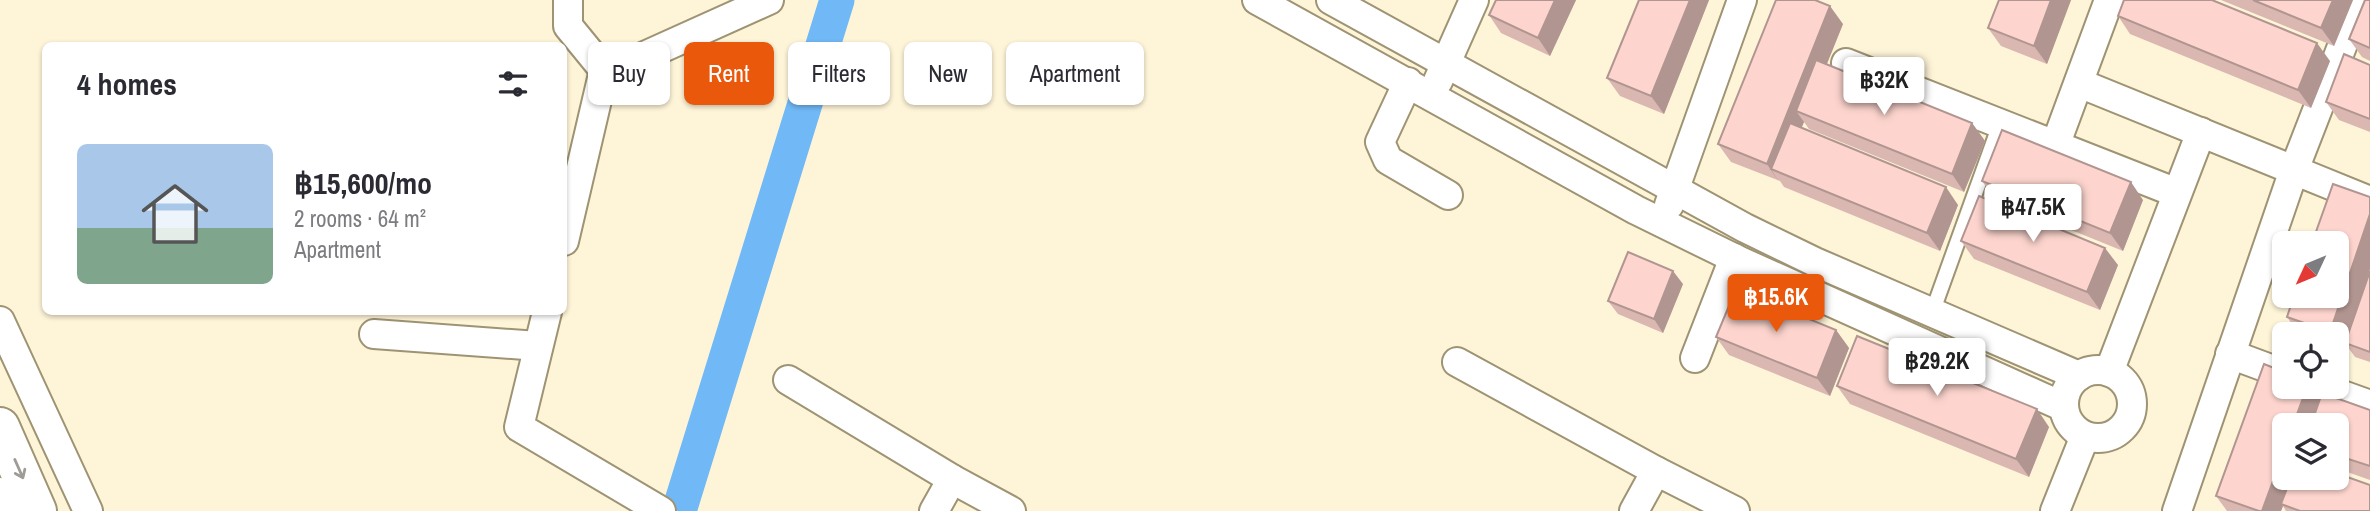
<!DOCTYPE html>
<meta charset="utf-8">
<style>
body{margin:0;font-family:"Archivo Narrow",sans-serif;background:#f2f2f3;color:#2b2b33;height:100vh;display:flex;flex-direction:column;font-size:26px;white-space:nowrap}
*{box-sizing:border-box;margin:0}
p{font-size:23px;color:#7c7c81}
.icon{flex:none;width:38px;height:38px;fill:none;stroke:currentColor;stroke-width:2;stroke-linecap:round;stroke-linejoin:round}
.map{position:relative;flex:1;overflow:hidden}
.panel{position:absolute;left:42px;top:42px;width:525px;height:273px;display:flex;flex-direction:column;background:#fff;border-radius:10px;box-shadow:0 2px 5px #0004}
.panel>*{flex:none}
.hud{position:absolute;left:588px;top:42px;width:665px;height:63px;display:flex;gap:14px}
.needle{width:46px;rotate:226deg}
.tools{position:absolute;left:2272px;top:231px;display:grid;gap:14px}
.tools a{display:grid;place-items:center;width:77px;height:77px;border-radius:10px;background:#fff;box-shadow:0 2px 5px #0004;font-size:35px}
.price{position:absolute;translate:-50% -60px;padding:0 16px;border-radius:7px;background:#fff;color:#222;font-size:23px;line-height:46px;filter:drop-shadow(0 2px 4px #0008)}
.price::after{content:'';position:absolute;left:50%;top:42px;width:21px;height:16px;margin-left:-10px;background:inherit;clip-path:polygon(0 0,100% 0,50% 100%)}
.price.current{background:#ea580c;color:#fff}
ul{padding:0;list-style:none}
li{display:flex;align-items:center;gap:21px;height:175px;padding:0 35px}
li span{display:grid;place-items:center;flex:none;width:196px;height:140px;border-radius:10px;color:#555}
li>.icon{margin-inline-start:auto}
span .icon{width:84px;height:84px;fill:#fffc;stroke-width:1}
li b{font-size:30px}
h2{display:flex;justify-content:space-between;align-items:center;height:84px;padding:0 35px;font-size:30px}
.tag{padding:0 24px;border-radius:10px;background:#fff;box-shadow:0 2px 5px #0004;font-size:24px;line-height:63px}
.tag.current{background:#ea580c;color:#fff}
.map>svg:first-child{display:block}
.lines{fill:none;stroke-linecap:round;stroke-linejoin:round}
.canal{stroke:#70b8f6;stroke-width:35}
.lane-casing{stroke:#9e9372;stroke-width:18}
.street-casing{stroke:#9e9372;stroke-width:32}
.highway-casing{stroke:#9e9372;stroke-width:42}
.lane{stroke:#fff;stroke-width:14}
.street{stroke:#fff;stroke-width:28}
.highway{stroke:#fff;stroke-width:38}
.wall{fill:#dab7b1}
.shaded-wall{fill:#b19590}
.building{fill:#fdd5ce;stroke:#b19590;stroke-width:2}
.oneway{stroke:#9f9c96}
</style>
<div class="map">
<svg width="2370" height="511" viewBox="0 0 2370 511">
<rect width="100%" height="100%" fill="#fef4d8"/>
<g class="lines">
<polyline class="canal" points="679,511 837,0"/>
<g class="lane-casing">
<polyline id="lane" points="1932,313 2000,124"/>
</g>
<g class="street-casing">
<g id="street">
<polyline points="568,0 568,26 604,70"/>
<polyline points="1257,0 1636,210 1742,262 2064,407"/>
<polyline points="1331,0 1745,228 1815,262 2079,376"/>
<polyline points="1846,63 2177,193"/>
<polyline points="1438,81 1474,0"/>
<polyline points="1408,82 1380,142 1388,160 1448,195"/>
<polyline points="2079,83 2370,201"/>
<polyline points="2055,146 2109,0"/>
<polyline points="1669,205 1742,0"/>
<polyline points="564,241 604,70 640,58 769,0"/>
<polyline points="547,312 519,427 661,511"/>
<polyline points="0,321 88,511"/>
<polyline points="374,334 538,346"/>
<polyline points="2230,354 2284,374"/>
<polyline points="1695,358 1734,258"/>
<polyline points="1457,362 1656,471 1735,511"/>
<circle cx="2098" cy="404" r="34"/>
<polyline points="2109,372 2201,132"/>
<polyline points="788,380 952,479 934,511"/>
<polyline points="2320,387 2370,405"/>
<polyline points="952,479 1011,511"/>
<polyline points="0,492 9,511"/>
<polyline points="1634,511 1656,471"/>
<polyline points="2055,511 2085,436"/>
<polyline points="2177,511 2294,170 2360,0"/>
</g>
</g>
<g class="highway-casing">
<polyline id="highway" points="0,427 37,511"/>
</g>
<use href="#lane" class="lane"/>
<use href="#street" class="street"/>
<use href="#highway" class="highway"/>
</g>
<g class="wall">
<polygon points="1496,0 1576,0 1550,56 1501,33 1489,15"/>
<polygon points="1639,0 1709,0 1664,114 1620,96 1607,78"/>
<polygon points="1999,0 2071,0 2047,64 2001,46 1988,28"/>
<polygon points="2221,0 2353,0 2334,46"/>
<polygon points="2370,0 2370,61 2362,57 2349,39"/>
<polygon points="2118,16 2330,61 2311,108 2130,34"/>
<polygon points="1843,24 1827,64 1972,123 1985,141 1964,192 1809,129 1804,122 1801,128 1958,205 1940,251 1784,187 1780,181 1731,162 1718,144"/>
<polygon points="2370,65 2370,132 2339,120 2326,102"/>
<polygon points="1982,181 2143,200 2123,251 1995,199"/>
<polygon points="2370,197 2370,269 2343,349 2336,347 2336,334 2299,334 2287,317"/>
<polygon points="1961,241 2118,265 2100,310 1974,259"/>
<polygon points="2370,271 2370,362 2355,357 2345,343"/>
<polygon points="1683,284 1663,333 1618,314 1608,301"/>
<polygon points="1836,330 1849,348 1830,396 1729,355 1716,337"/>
<polygon points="1837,386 2049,427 2029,477 1850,404"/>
<polygon points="2284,387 2313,387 2321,398 2370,410 2370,480 2336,468 2336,425 2284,425 2284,478 2370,511 2286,511 2283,506 2281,511 2227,511 2216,496"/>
</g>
<g class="shaded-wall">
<polygon points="1555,0 1576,0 1550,56 1538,38"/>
<polygon points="1690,0 1709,0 1664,114 1651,96"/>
<polygon points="2051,0 2071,0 2047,64 2034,46"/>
<polygon points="2333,0 2353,0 2334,46 2321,28"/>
<polygon points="1830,6 1843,24 1806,115 1796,111 1804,122 1783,174 1771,169 1779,182 1767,164"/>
<polygon points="2317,43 2330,61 2311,108 2298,90"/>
<polygon points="1972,123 1985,141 1964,192 1952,174"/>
<polygon points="2131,182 2143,200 2123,251 2110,233"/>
<polygon points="1946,187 1958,205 1940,251 1927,233"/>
<polygon points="2370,214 2370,269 2343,349 2336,340 2336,334 2332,334 2330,332"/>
<polygon points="2105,248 2118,265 2100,310 2087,292"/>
<polygon points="1673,271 1683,284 1663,333 1654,319"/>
<polygon points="1836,330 1849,348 1830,396 1817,378"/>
<polygon points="2307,387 2313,387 2321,399 2312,425 2293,425"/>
<polygon points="2037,409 2049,427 2029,477 2016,459"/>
<polygon points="2284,451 2284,478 2293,478 2281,504 2283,506 2281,511 2262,511"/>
</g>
<g class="building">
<polygon points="1496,0 1555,0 1538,38 1489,15"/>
<polygon points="1639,0 1690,0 1651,96 1607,78"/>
<polygon points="1776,0 1815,0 1830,6 1767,164 1718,144"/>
<polygon points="1999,0 2051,0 2034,46 1988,28"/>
<polygon points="2124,0 2212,0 2317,43 2298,90 2118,16"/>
<polygon points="2253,0 2333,0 2321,28"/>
<polygon points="2365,0 2370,0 2370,48 2349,39"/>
<polygon points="2344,54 2370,65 2370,119 2326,102"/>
<polygon points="1816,60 1972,123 1952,174 1796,111"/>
<polygon points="1790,123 1946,187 1927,233 1771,169"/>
<polygon points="2002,130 2131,182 2110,233 1982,181"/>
<polygon points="2333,184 2370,197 2370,214 2330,332 2287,317 2294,296 2336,296 2336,243 2312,243"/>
<polygon points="1979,196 2105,248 2087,292 1961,241"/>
<polygon points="1628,252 1673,271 1654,319 1608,301"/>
<polygon points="2370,271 2370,352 2345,343"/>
<polygon points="1736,289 1836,330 1817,378 1716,337"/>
<polygon points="1857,336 2037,409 2016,459 1837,386"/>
<polygon points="2264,364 2284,372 2284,387 2307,387 2293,425 2284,425 2284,451 2262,511 2259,511 2216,496"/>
<polygon points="2322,393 2370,410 2370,466 2336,455 2336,425 2311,425"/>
<polygon points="2336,473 2370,485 2370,511 2300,511 2281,504 2291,478 2336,478"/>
</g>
<defs><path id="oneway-shaft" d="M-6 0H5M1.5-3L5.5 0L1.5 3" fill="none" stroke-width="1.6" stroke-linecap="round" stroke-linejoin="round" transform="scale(1.75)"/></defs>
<use class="oneway" href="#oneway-shaft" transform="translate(19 469) rotate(66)"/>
</svg>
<div class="tools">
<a><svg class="needle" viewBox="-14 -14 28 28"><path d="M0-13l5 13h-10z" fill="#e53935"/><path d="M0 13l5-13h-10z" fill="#7c7c81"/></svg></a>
<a><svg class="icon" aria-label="locate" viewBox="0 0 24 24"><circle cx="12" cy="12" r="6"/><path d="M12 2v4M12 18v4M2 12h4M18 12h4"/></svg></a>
<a><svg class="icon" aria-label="layers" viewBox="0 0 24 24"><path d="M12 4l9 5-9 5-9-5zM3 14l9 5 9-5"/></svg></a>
</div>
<b class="price" style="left:1884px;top:117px">฿32K</b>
<b class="price" style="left:2033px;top:244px">฿47.5K</b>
<b class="price current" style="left:1776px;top:334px">฿15.6K</b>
<b class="price" style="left:1937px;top:398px">฿29.2K</b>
<div class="hud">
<a class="tag">Buy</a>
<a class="tag current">Rent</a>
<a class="tag">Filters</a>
<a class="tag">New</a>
<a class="tag">Apartment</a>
</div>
<section class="panel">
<h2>4 homes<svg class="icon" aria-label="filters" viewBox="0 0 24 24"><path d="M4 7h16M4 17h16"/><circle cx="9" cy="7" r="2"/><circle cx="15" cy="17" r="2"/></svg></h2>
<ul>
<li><span style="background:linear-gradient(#a9c7e8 60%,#7fa58c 0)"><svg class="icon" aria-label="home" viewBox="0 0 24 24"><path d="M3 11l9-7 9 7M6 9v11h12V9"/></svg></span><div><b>฿15,600/mo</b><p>2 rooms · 64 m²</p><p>Apartment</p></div></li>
</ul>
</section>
</div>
